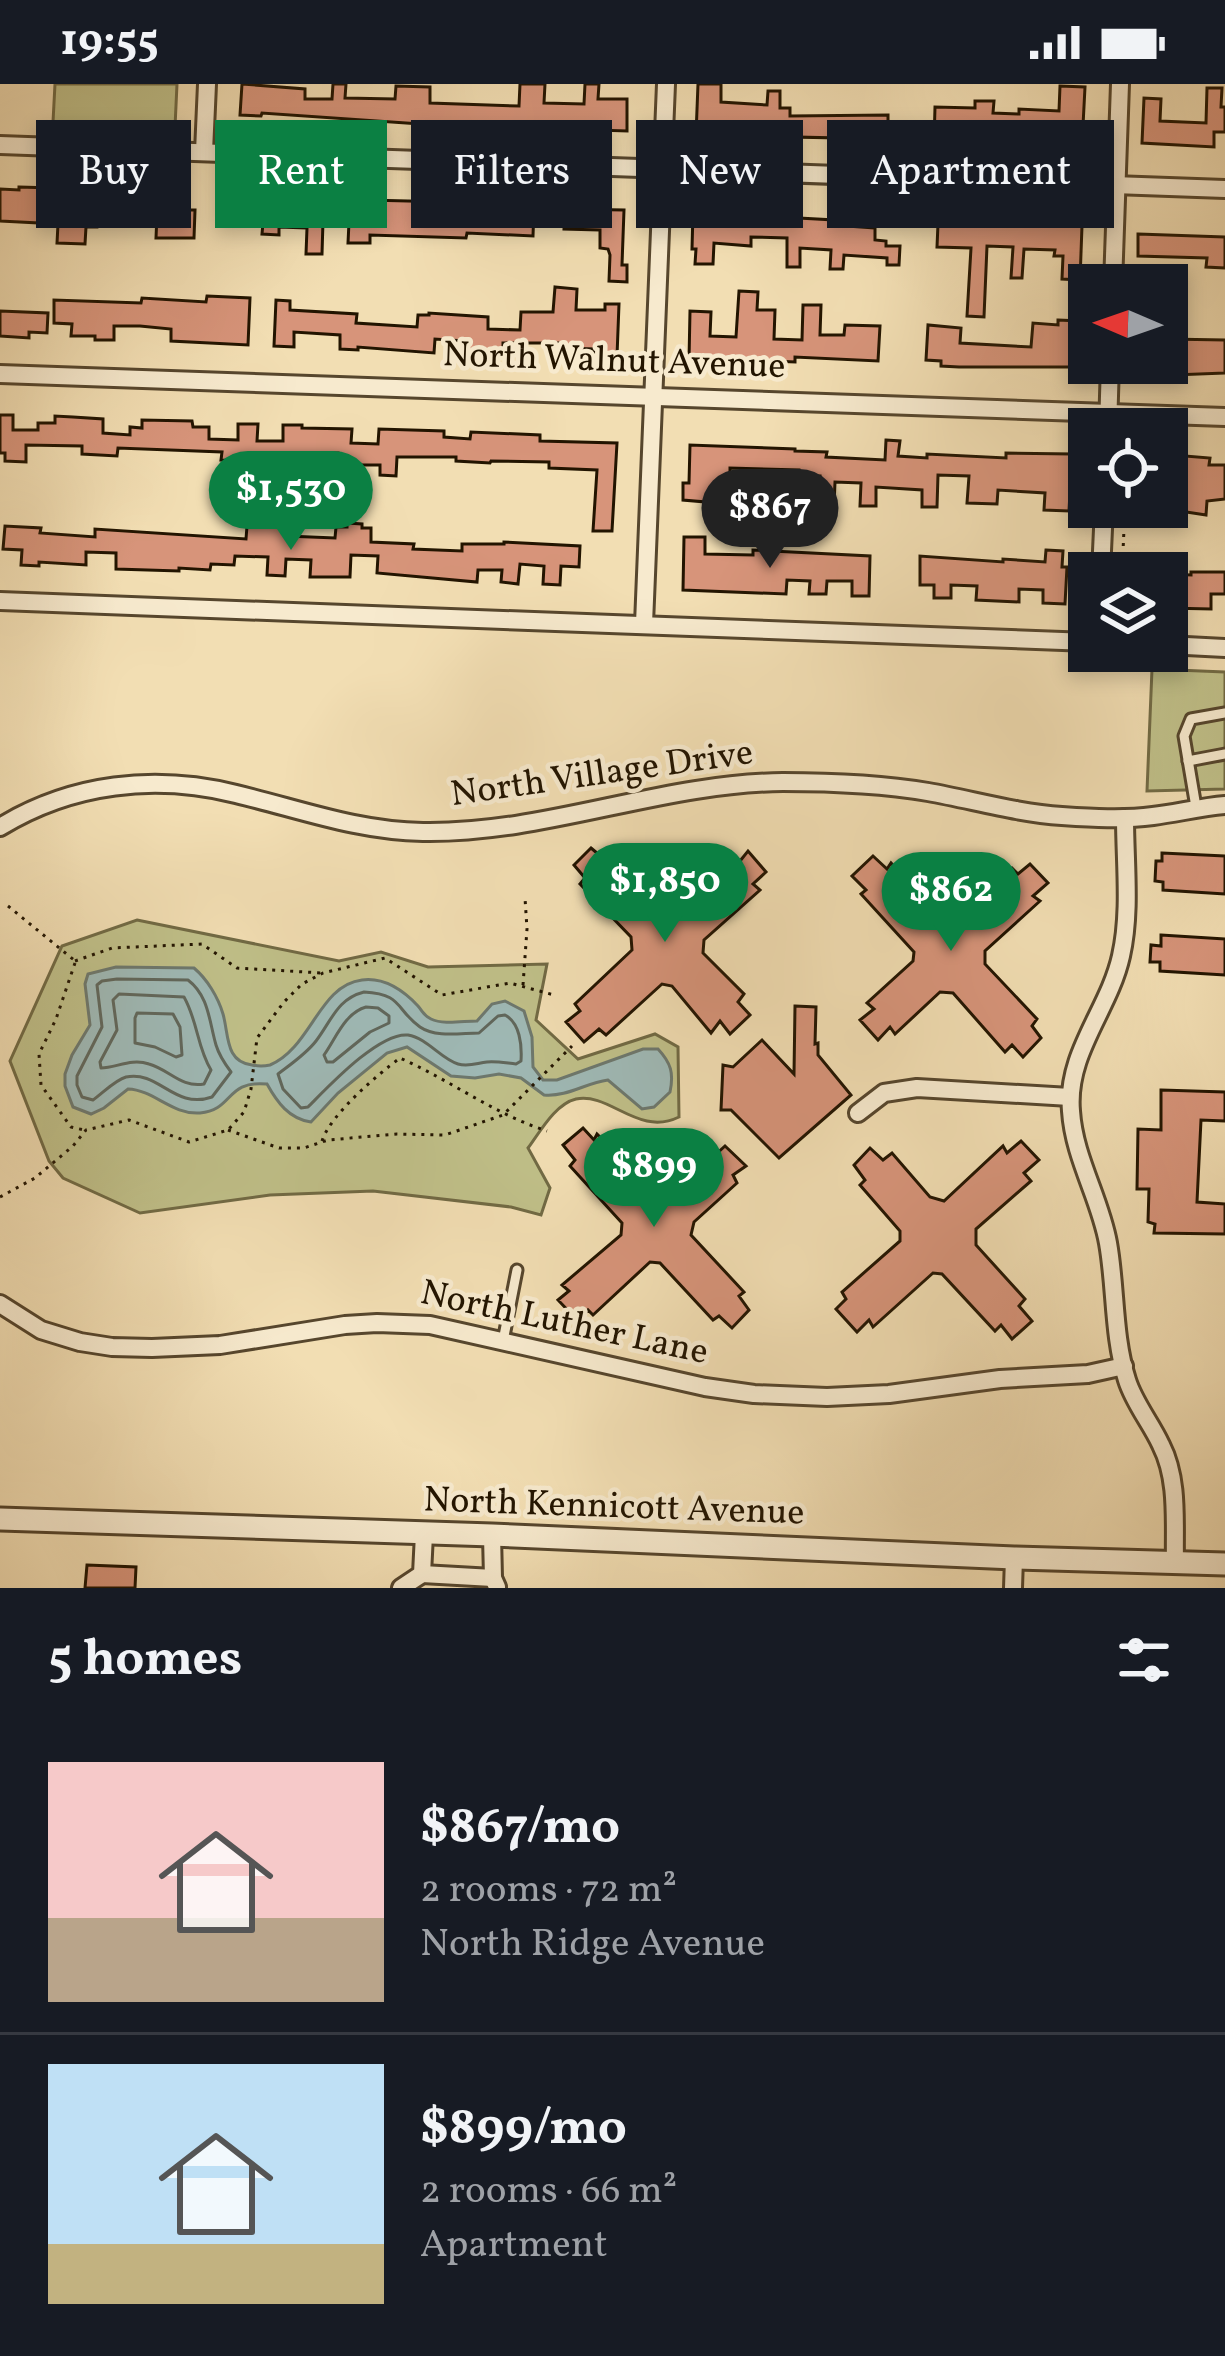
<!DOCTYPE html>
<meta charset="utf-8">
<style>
body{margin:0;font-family:Vollkorn,serif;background:#20242c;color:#f1f3f6;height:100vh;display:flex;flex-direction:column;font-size:45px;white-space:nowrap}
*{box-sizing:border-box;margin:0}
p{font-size:39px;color:#9ea1a6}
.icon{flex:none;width:66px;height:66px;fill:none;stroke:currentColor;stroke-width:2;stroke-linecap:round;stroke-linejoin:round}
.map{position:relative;height:1504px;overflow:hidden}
.panel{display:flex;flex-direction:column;background:#171b24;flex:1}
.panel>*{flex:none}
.banner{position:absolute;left:36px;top:36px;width:1155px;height:108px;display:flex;gap:24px}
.needle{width:78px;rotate:272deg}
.tools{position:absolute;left:1068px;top:180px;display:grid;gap:24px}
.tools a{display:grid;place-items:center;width:120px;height:120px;border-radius:0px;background:#171b24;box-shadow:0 6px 18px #0003;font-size:60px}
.price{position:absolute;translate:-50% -102px;padding:0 27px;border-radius:42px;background:#0b8043;color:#fff;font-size:39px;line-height:78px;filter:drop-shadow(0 3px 6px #0008)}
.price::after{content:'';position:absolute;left:50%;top:72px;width:36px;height:27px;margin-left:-18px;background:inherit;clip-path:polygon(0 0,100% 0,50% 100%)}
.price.selected{background:#222;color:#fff}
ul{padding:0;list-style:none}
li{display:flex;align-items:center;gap:36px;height:300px;padding:0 48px}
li+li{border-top:3px solid #363941}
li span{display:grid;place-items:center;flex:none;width:336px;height:240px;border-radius:0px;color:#555}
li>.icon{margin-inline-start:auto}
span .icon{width:144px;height:144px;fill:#fffc;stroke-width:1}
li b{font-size:51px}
h2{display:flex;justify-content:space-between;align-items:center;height:144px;padding:0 48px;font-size:51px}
.pill{padding:0 42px;border-radius:0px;background:#171b24;box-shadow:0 6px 18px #0003;font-size:42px;line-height:108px}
.pill.selected{background:#0b8043;color:#fff}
.status{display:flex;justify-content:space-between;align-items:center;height:84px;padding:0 60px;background:#171b24;direction:ltr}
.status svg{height:33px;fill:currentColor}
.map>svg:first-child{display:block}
.green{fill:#c0c089;stroke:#716a44;stroke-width:3}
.water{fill:#9fbab7;stroke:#6d786e;stroke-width:3}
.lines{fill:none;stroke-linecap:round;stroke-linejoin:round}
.shore{stroke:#60675c;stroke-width:3}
.building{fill:#d7947a;stroke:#221400;stroke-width:3}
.service-casing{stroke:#56462d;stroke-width:15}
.minor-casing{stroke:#56462d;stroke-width:22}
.tertiary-casing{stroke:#56462d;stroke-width:27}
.path{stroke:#221400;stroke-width:3;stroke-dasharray:3 6;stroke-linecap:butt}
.service{stroke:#f7eace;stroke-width:9}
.minor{stroke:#f7eace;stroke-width:16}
.tertiary{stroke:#f7eace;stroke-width:21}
.labels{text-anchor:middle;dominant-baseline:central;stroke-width:9;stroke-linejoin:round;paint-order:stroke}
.street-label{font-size:36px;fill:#221400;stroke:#f7eace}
</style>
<div class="status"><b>19:55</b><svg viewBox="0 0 49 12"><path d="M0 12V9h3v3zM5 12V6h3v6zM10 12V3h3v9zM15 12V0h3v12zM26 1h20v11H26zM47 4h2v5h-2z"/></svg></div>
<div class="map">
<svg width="1225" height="1504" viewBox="0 0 1225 1504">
<rect width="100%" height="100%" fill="#f2deb3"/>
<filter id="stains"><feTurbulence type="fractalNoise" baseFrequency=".00167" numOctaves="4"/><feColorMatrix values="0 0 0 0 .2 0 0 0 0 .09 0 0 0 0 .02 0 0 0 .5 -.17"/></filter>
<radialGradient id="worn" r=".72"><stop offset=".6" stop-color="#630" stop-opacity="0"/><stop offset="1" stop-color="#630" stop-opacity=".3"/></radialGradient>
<g class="green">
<polygon points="55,0 177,0 175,43 53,38"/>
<polygon points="1152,585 1225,588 1225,705 1147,707"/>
<path d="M137,836L339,877L381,868L428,883L547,880L536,936L578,975L655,950L678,963L679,1033C638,1053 610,1008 576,1015C555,1020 540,1048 528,1064L550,1104L541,1131L511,1123L373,1107L270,1111L140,1129L63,1094L49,1077L10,977L62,862Z"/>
</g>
<path class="water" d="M116,883L194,884C207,895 218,913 223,930C229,951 225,978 252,981C257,982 265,982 270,981C311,964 319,901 362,896C385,893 403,906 418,922C424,929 423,931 431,935C443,941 463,937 477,937L492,920L505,917L524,927L532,953L533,983L543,996H557L643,965H658C671,979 674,989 670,1008L654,1023L642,1025L608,996C585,999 568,1013 544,1011L521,994L499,990L475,994L451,992L407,963L387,969L338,1009L311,1038C289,1035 277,1018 267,1000C225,996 234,1026 200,1029C172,1031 154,1006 128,1005L104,1024L91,1030L73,1023L65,1002V990L72,971L90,941L85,900L88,890Z"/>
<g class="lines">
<g class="shore">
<path d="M117,895L188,896C209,912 209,937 216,961C219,971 225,980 231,988L212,1013C174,1026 159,986 126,993C115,996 103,1009 93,1016L82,1013L77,1001V992L102,943L97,901L102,897Z"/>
<path d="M364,908C403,910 395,925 420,943C436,954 461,949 479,949L498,932L505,931C520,939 522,961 521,977L516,980C506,979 496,977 487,978C477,979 469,983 458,980C441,975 427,954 408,951C379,948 328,1003 308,1023L301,1024L283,1005L278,990C291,980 306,970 316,957C332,936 337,915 364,908Z"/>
<path d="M119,910L184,913C198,938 197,963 211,986L204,1000C181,1004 170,986 149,980C131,974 116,984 101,984L100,978L117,946L113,916Z"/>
<path d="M366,923L378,924L389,932V939L370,948L333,978H327L324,971C336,954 345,929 366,923Z"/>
<polygon points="137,929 173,930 180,943 182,971 176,973 155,963 135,959 135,934"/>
</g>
</g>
<g class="building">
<polygon points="242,0 305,5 305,15 332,15 333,0 346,0 345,14 395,15 396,2 430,3 430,19 519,22 520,0 545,0 544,19 584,20 585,0 599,0 598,15 627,15 627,47 435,41 262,29 261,32 240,31"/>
<polygon points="698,0 721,0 721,18 767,21 768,7 780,7 780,24 790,24 790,32 888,31 888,55 696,51"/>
<polygon points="1060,2 1085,3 1082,61 1017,61 1017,53 993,52 993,55 955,54 954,59 934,59 935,23 975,24 975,17 994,17 993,29 1019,30 1019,25 1059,27"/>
<polygon points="1207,4 1222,4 1221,23 1225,23 1225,48 1214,48 1214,63 1142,59 1144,14 1161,15 1160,37 1206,39"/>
<polygon points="19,103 52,104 52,109 76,110 76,104 99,105 99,108 177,108 177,126 195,126 194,154 156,154 157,131 98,130 97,143 86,143 85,160 57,159 58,140 0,137 0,105 19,106"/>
<polygon points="250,113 268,113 268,119 283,119 282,125 314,126 314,117 345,118 344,123 368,123 368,116 448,118 448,124 467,125 515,126 516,122 534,123 533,152 467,149 466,154 370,151 370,159 348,159 349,138 323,137 322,170 306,170 307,144 279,143 279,151 262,150 263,139 249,139"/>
<polygon points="565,125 624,126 622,181 627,181 627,198 609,197 610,171 608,165 600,164 600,146 564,145"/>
<polygon points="693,128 834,136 834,141 875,144 875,156 886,157 886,162 900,162 899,181 887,181 887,174 844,171 843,185 830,185 831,166 800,164 800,183 787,183 787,154 751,153 751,162 714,159 713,180 695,180 696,165 692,165"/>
<polygon points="938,140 1082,142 1080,196 1062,195 1063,172 1054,172 1055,166 1024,165 1022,194 1011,194 1013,163 987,162 984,233 967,232 971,164 937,163"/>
<polygon points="1138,150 1225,153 1225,184 1206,183 1207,174 1138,172"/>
<polygon points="555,203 577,205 576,226 605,226 605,220 619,220 617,272 594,271 594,265 559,264 559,259 503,259 503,268 464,267 464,257 435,255 434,269 358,263 358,266 340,265 340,251 294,248 294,263 274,262 276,216 290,217 290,226 357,230 356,239 417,243 418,231 429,231 429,229 488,233 488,245 520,246 521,228 553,228"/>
<polygon points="739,207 758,208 757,226 775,226 774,255 802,256 803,221 821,221 820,251 844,251 845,241 880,242 878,277 795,273 795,278 747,276 747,282 719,281 719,277 689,276 690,227 711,228 710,252 736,253"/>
<polygon points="207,212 250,214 248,261 171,257 171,245 140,242 114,242 114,256 95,256 95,252 71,252 72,240 54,239 54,216 141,219 142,214 206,218"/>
<polygon points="0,227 48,229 47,249 29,248 29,254 0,252"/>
<polygon points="1058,236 1079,237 1077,283 959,283 941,282 941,277 926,276 928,241 961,244 960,259 1031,263 1033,239 1058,241"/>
<polygon points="1167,255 1225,256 1225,289 1148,292 1148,279 1167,279"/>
<polygon points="0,331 13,331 13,346 38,346 38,339 55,339 55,332 73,333 103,335 103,349 130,351 130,343 142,344 142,336 192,337 193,343 209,343 209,355 238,356 238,340 258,340 257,357 283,357 283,341 302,341 302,344 352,345 351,359 378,360 379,345 444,347 444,353 470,355 471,348 540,351 540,357 617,359 612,447 593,447 597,386 549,384 549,378 491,377 490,379 456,377 456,373 397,373 396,392 380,391 380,381 338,381 338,369 301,369 301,379 267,378 221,376 222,368 118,364 117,372 82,370 82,362 26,361 26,378 5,377 5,369 0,369"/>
<polygon points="886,356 900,357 898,372 927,374 927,370 1006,374 1006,369 1072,370 1069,427 1044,426 1045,409 998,406 997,420 967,419 969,392 938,391 937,423 922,423 922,406 876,403 876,422 860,422 861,399 835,398 834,422 819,421 820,392 799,392 799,386 730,384 730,420 683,416 683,399 689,399 690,361 795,365 795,367 827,368 826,373 885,376"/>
<polygon points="1173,371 1210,374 1209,381 1225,381 1225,415 1207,417 1206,431 1173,426"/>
<polygon points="347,439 362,440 362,444 371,444 371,458 414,460 413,465 462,467 462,460 504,460 504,458 580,462 579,483 561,482 560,501 543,500 544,482 520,480 518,500 501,498 502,486 478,486 477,498 377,489 378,472 351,471 350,493 310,493 311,476 286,475 285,492 267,491 268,473 235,472 234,481 211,480 210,486 179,484 179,487 116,485 116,469 86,468 86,481 39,478 39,482 21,481 22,466 3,465 5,442 41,444 40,449 95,453 95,445 246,455 247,442 287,444 287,452 335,454 336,443 347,443"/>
<polygon points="684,453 705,453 705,470 753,471 753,466 870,472 869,512 852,512 852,497 827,497 826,510 809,510 810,497 787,496 786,510 683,506"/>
<polygon points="1046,466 1063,467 1062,483 1067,483 1065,520 1043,519 1043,506 1019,505 1019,518 976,516 977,502 951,501 951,514 934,514 934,501 920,501 920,472 1003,478 1003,475 1045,478"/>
<polygon points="1191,488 1225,488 1225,510 1211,510 1211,525 1167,524 1167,490 1191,491"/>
<polygon points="591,764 604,775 611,771 662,825 678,824 729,773 736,782 748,767 766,788 753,800 760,806 704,856 703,869 744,910 738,918 750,931 730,950 720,937 711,949 672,902 662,900 606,951 599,945 584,958 566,938 580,927 575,920 632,866 631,853 580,800 585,794 574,781"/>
<polygon points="1162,769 1225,772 1225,810 1163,806 1163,798 1155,797 1156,777 1162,777"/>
<polygon points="873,772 887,785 891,779 943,836 956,839 1012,784 1018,790 1030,780 1048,799 1033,812 1040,817 985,867 985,880 1037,935 1032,942 1041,954 1023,973 1012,961 1005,968 953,909 940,908 895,950 890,943 878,956 860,936 874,925 867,919 913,877 914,868 861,810 866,806 852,792"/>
<polygon points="1161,851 1225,855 1225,891 1160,887 1160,878 1150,878 1151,861 1161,862"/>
<polygon points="795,922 816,923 815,960 818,959 818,971 851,1011 779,1074 731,1026 721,1026 723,981 733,983 762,956 794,990"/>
<polygon points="1161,1006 1225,1008 1225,1037 1201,1036 1197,1118 1225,1120 1225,1150 1154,1149 1155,1140 1148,1138 1149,1105 1137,1105 1138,1045 1161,1046"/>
<polygon points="583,1044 594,1056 597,1050 654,1108 664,1107 708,1068 713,1073 725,1062 746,1082 733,1091 737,1099 694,1138 691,1151 744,1208 739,1212 749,1226 732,1244 719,1232 713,1236 660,1179 650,1178 593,1231 588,1226 578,1237 558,1216 569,1207 562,1201 621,1151 622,1139 570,1082 575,1076 563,1061"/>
<polygon points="1021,1057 1039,1076 1024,1089 1031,1097 976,1145 976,1161 1025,1215 1019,1222 1032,1237 1012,1255 1001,1241 995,1247 942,1190 933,1189 873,1243 869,1236 857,1248 836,1225 846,1215 842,1208 900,1157 900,1147 860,1101 865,1096 854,1081 870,1064 883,1076 892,1069 930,1113 944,1117 1003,1062 1007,1069"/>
<polygon points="87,1481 136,1483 135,1504 85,1504"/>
</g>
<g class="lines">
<g class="service-casing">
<g id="service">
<polyline points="1188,677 1225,670"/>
<polyline points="1196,723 1184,652 1191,635 1225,629"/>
<polyline points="503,1257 517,1186"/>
</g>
</g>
<g class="minor-casing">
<g id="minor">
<polyline points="0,61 1225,105"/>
<polyline points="204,68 207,0"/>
<polyline points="1113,201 1120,0"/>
<polyline points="0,290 1225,333"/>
<polyline points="1108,345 1110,279"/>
<polyline points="1101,489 1104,423"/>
<polyline points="0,517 1089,558"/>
<polyline points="644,540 666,0"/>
<polyline points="1167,561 1225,564"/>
<path d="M1125,734C1125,779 1131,828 1121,872C1109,926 1066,969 1071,1027C1074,1074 1100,1114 1108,1159C1116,1204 1113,1252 1127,1296C1134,1319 1151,1339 1161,1361C1179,1396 1174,1440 1175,1478"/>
<path d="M0,743C72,699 155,690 236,710C299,725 357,747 423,748C545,750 661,699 783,698C830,698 881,700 928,708C973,716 1017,729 1062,732C1092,734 1123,736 1153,732C1177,729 1201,723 1225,721"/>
<polyline points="858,1029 884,1009 917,1004 1070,1013"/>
<polyline points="0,1220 41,1246 80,1258 112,1263 152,1264 220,1261 345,1241 377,1239 430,1241 705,1303 754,1310 827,1313 889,1310 1000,1295 1088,1290 1124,1282"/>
<polyline points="492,1451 493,1494 497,1503"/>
<polyline points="422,1490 493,1494"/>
<polyline points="401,1504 422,1490 424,1450"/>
<polyline points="1013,1504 1014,1474"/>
</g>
</g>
<g class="tertiary-casing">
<polyline id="tertiary" points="0,1435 492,1451 1014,1474 1225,1480"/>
</g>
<g class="path">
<polyline points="1122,489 1125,423"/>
<polyline points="8,822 74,876"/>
<polyline points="75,877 112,864 202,860 237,884 322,889"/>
<polyline points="75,879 56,935 39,970 41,1001 71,1043 84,1046"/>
<polyline points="523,901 527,845 525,814"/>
<polyline points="228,1046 279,1064 304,1064 328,1056 397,1050 445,1051 503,1031 572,962"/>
<path d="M322,1057C330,1031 377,991 400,974C450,996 494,1030 547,1047"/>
<polyline points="0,1113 35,1094 73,1062 86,1046 129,1036 189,1058 228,1046 244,1028 251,1005 257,954 284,918 302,900 323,889 385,874 442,911 510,899 554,911"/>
</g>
<use href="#service" class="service"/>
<use href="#minor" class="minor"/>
<use href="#tertiary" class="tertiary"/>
</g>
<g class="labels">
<g class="street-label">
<text transform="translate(614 278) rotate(2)">North Walnut Avenue</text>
<text transform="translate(602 691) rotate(-8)">North Village Drive</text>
<text transform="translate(564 1240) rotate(12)">North Luther Lane</text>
<text transform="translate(614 1424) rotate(2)">North Kennicott Avenue</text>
</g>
</g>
<rect width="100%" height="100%" filter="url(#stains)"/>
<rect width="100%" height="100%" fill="url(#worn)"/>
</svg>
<div class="tools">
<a><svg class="needle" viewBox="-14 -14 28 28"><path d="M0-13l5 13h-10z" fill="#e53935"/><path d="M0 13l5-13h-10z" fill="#9ea1a6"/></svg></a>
<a><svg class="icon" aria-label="locate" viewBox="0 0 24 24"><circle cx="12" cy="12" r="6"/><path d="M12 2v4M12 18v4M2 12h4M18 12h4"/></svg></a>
<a><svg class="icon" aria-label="layers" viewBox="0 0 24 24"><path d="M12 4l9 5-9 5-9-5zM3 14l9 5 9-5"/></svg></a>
</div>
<b class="price" style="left:291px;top:469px">$1,530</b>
<b class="price selected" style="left:770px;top:487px">$867</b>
<b class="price" style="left:665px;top:861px">$1,850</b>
<b class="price" style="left:951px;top:870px">$862</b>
<b class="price" style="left:654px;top:1146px">$899</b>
<div class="banner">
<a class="pill">Buy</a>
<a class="pill selected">Rent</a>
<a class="pill">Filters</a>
<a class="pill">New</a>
<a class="pill">Apartment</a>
</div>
</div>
<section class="panel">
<h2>5 homes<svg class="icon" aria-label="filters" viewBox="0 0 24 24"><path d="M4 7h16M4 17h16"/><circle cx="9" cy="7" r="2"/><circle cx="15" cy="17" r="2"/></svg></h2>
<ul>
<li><span style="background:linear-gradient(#f6c9c9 65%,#b9a48a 0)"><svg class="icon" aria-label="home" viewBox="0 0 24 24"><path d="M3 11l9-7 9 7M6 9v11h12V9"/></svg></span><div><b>$867/mo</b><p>2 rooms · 72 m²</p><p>North Ridge Avenue</p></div></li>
<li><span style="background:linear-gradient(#bfe0f5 75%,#c2b280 0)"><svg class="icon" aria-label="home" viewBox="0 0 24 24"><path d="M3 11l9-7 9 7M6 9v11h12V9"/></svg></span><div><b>$899/mo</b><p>2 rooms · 66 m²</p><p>Apartment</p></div></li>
</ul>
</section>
